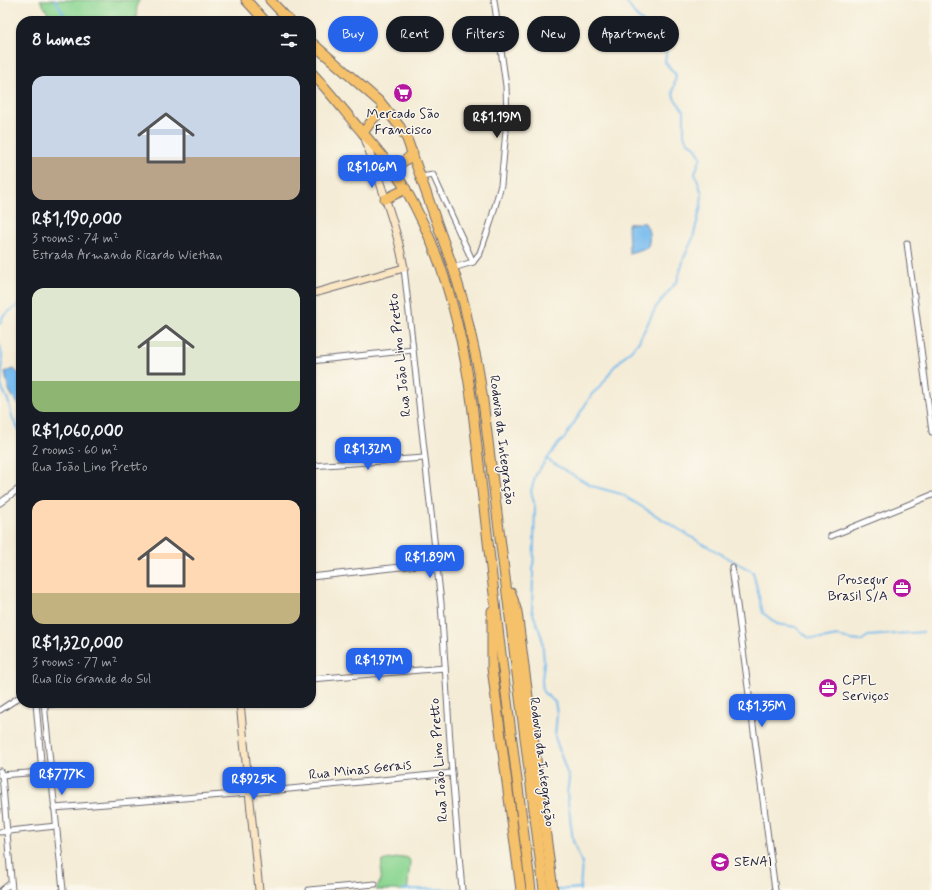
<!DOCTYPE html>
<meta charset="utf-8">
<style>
body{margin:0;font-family:Mynerve,sans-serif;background:#242831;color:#f1f3f6;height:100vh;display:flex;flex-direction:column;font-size:15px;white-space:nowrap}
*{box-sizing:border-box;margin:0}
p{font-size:13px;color:#9ea1a6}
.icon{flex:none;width:22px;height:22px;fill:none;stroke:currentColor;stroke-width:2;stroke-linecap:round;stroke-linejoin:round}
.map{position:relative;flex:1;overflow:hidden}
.details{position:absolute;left:16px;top:16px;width:300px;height:692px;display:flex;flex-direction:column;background:#171b24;border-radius:16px;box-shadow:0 1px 3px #0004}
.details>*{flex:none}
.banner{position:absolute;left:328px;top:16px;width:380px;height:36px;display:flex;gap:8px}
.price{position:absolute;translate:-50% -34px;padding:0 9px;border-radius:8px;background:#2563eb;color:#fff;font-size:13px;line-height:26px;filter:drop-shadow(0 1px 2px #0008)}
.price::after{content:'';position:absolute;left:50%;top:24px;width:12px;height:9px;margin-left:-6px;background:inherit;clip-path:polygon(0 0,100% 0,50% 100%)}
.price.active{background:#222;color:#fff}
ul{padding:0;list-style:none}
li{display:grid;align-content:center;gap:8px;height:212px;padding:0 16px}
li span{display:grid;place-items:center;height:124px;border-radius:12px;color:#555}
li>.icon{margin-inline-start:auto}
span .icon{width:72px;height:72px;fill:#fffc;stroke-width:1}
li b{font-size:17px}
h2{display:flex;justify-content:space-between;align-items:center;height:48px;padding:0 16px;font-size:17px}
.pill{padding:0 14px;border-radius:18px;background:#171b24;box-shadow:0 1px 3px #0004;font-size:14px;line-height:36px}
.pill.active{background:#2563eb;color:#fff}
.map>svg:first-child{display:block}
.green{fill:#8cd692;stroke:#577c66}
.water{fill:#79bcee;stroke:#4e6f94}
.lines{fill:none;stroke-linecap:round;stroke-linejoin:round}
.stream{stroke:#79bcee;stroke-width:2}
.street-casing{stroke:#6c6971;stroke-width:7}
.secondary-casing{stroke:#6c6971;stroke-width:9}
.highway-casing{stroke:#6c6971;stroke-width:11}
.street{stroke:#fff;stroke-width:5}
.secondary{stroke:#fbe6c4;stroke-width:7}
.highway{stroke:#f5c16b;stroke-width:9}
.labels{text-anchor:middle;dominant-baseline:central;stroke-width:3;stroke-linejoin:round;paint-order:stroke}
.poi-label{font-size:14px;fill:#22223b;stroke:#fbf7ec;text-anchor:start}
.street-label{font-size:14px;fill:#22223b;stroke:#fbf7ec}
</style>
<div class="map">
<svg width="932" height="890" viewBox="0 0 932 890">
<rect width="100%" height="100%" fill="#fbf7ec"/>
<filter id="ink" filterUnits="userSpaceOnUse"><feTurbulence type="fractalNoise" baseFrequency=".025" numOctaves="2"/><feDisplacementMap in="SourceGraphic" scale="8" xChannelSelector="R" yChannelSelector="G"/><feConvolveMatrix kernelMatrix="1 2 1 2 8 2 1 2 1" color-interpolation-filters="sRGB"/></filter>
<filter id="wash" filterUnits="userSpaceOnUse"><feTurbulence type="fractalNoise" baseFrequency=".012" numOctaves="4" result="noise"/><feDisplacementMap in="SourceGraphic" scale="16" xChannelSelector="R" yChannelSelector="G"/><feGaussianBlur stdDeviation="0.9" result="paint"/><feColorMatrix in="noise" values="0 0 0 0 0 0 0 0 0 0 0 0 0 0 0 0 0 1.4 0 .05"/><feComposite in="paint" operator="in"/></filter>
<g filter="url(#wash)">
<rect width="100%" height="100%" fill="#f4ecd6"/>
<g class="green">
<polygon points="40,0 140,0 137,4 136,21 53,21"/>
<path d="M404,857L408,858L410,861L408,885L407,890H376C381,883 381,871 382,862L385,860Z"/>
</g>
<g class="water">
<path d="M637,223H645C650,231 651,240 647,248L629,253L628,224Z"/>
<path d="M14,369L21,376V407C9,394 8,389 5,372Z"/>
</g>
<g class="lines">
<g class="stream">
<polyline points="55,0 64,14 65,21"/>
<polyline points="0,324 3,316 21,303"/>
<polyline points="0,346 2,356 1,386 8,400 13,420 21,433"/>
<polyline points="546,459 592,486 621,494 698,541 753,572 763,613 777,624 796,627 809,638 821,639 838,636 851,640 861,641 868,636 923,632"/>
<polyline points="403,890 405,889 512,890"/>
<polyline points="556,890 580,888"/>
<polyline points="580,890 582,863 573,841 567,793 569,779 555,737 557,713 555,702 543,692 542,680 544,662 542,638 532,611 535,507 531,491 536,474 559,443 564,439 592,394 601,386 613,368 638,343 656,307 677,281 684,258 693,238 701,206 702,194 695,173 701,157 695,147 686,140 684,135 684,111 674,98 673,92 676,75 665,62 667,45 664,40 637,17 625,0"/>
</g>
</g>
</g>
<g filter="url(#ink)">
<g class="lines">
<g class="street-casing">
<g id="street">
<polyline points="421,177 433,175 473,262"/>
<polyline points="907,243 932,432"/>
<polyline points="404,268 441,603 452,773 462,890"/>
<polyline points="453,268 473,262 480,253 490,224 501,185 507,119 506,86 494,0"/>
<polyline points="311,361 413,350"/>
<polyline points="311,466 424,458"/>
<polyline points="17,491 21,498"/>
<polyline points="0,503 21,487"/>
<polyline points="831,536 932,495"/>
<polyline points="732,567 775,890"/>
<polyline points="311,577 436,563"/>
<polyline points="311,679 445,668"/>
<polyline points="44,703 63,890"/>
<polyline points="44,705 61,703"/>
<polyline points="0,710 21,696"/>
<polyline points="0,771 2,775 12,890"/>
<polyline points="0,775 42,772 36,703"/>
<polyline points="54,808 249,793 452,773"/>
<polyline points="0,832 56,826"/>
<polyline points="2,890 11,883"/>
<polyline points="309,890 375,884"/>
</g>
</g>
<g class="secondary-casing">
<g id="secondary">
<path d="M311,294L404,268C396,222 378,180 364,135"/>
<polyline points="240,703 259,890"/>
</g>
</g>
<g class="highway-casing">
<g id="highway">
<polyline points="246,0 265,21"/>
<polyline points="270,0 290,21"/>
<polyline points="311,42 381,103 400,127 407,139 453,268 464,304 478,367 483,401 544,890"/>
<path d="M311,72C329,91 345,112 362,132C378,150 394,169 406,190C443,254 462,330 472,403L500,646L531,890"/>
<polyline points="363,133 373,119 385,108"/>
<path d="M376,173C390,168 403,165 413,153"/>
<polyline points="385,199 406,189"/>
<polyline points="511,593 517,612 553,890"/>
<polyline points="492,611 492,668 521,890"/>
</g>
</g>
<use href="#street" class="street"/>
<use href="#secondary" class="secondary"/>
<use href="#highway" class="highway"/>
</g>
</g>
<defs>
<g id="supermarket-disc" transform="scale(1)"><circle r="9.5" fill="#b5179e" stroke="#fbf7ec"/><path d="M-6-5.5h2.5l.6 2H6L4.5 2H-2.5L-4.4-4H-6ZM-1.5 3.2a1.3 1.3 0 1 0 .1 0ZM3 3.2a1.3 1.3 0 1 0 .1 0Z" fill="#fff"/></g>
<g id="office-disc" transform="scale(1)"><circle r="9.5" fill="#b5179e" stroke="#fbf7ec"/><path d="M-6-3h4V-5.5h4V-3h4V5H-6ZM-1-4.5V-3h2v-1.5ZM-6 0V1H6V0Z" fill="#fff"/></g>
<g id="university-disc" transform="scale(1)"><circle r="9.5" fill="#b5179e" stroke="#fbf7ec"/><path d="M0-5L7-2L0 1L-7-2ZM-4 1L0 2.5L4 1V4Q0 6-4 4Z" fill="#fff"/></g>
</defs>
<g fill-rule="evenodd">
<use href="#supermarket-disc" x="403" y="93"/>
<use href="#office-disc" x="902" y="588"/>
<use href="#office-disc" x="828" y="688"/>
<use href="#university-disc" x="720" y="862"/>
</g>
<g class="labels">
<g class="poi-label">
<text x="403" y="114" text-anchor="middle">Mercado São<tspan x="403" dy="16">Francisco</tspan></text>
<text x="888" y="580" text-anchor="end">Prosegur<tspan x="888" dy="16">Brasil S/A</tspan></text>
<text x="842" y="680">CPFL<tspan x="842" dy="16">Serviços</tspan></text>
<text x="734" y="862">SENAI</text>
</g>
<g class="street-label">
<text transform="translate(400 355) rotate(-96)">Rua João Lino Pretto</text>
<text transform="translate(502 440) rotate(83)">Rodovia da Integração</text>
<text transform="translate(439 760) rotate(-94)">Rua João Lino Pretto</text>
<text transform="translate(542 762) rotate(83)">Rodovia da Integração</text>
<text transform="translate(360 770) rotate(-6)">Rua Minas Gerais</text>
</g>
</g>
</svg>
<b class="price active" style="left:497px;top:139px">R$1.19M</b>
<b class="price" style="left:372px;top:189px">R$1.06M</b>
<b class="price" style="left:368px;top:471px">R$1.32M</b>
<b class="price" style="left:430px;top:579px">R$1.89M</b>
<b class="price" style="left:379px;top:682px">R$1.97M</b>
<b class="price" style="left:762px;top:728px">R$1.35M</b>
<b class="price" style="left:62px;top:796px">R$777K</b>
<b class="price" style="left:254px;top:801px">R$925K</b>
<div class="banner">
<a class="pill active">Buy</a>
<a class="pill">Rent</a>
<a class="pill">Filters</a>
<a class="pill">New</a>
<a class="pill">Apartment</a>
</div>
<section class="details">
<h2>8 homes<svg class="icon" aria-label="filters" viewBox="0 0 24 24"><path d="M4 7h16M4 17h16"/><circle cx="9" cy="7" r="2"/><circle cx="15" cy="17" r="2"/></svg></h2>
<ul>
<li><span style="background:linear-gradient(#c9d6e8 65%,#b9a48a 0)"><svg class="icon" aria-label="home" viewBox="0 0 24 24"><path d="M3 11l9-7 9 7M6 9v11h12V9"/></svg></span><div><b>R$1,190,000</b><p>3 rooms · 74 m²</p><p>Estrada Armando Ricardo Wiethan</p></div></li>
<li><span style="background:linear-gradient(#dfe7d0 75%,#8fb573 0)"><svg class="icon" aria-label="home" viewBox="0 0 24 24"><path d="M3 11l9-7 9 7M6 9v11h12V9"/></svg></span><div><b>R$1,060,000</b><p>2 rooms · 60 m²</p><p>Rua João Lino Pretto</p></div></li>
<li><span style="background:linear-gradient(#ffd9b3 75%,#c2b280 0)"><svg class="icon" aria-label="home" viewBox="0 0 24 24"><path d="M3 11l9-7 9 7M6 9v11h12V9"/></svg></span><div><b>R$1,320,000</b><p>3 rooms · 77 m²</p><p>Rua Rio Grande do Sul</p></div></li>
</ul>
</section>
</div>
